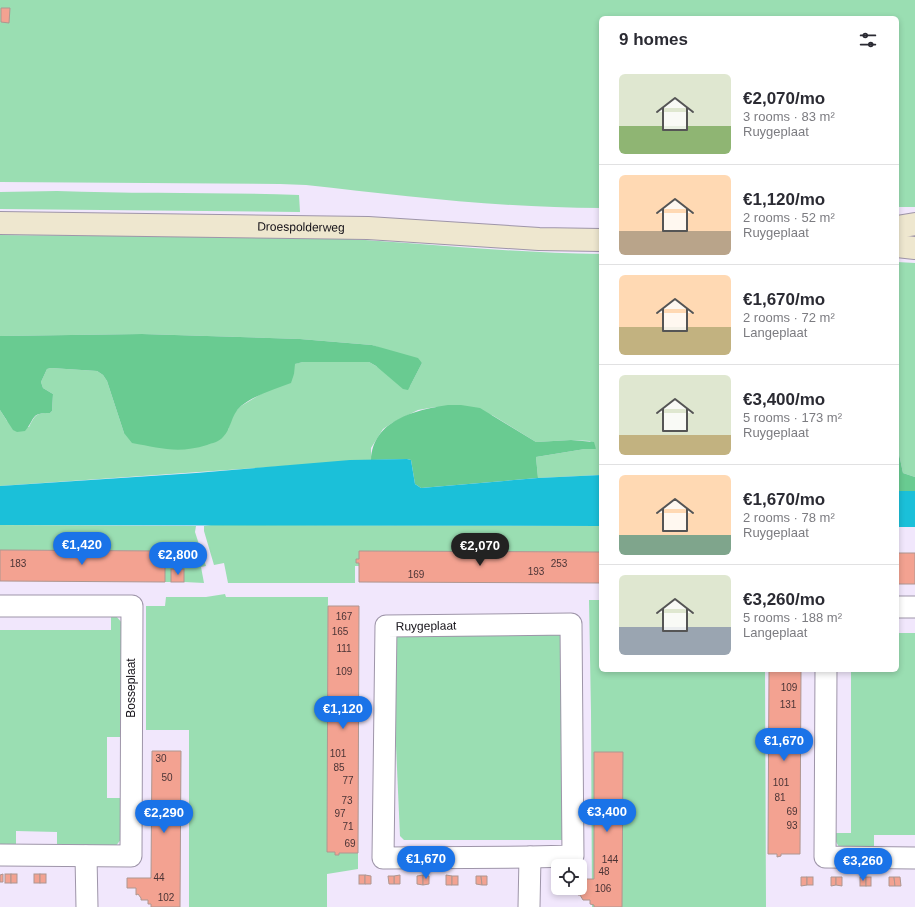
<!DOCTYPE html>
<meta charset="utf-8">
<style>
body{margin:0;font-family:Helvetica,sans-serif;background:#f7f7f7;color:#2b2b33;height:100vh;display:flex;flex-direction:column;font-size:15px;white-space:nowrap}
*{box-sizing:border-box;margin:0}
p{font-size:13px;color:#7c7c81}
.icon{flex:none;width:22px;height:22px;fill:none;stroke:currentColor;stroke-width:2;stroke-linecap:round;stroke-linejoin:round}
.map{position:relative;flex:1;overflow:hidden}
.sheet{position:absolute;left:599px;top:16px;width:300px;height:656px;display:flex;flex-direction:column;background:#fff;border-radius:6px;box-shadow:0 2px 6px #0003}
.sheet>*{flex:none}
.tools{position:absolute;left:551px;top:859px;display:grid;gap:8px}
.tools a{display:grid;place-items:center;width:36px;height:36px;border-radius:6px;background:#fff;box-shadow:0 2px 6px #0003;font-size:20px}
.price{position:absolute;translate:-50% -34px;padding:0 9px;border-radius:14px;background:#1a73e8;color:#fff;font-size:13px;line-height:26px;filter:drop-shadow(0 1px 2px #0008)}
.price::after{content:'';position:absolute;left:50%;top:24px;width:12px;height:9px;margin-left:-6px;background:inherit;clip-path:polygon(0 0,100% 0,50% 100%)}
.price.active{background:#222;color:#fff}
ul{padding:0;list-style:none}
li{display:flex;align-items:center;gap:12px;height:100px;padding:0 20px}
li+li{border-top:1px solid #e1e1e2}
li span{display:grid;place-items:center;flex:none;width:112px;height:80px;border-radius:6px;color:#555}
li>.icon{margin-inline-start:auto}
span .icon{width:48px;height:48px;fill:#fffc;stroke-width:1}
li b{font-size:17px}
h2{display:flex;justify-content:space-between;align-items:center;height:48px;padding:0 20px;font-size:17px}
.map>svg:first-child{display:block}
.green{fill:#9adeb2}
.forest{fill:#69cb91}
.water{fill:#1bc0d9}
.building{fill:#f3a291;stroke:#ae9690}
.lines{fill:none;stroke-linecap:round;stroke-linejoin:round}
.minor-casing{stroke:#9e95a9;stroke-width:23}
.secondary-casing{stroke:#9e95a9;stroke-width:24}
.minor{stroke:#fff;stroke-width:21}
.secondary{stroke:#eee7cf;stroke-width:22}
.labels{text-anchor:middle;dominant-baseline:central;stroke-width:4;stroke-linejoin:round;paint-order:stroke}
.number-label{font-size:10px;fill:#4b3436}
.street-label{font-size:12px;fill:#131017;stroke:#fff}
</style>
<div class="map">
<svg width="915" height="907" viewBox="0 0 915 907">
<rect width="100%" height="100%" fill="#f1e7fc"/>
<g class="green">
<path d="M0,0H915V207H897V18H601V208C502,208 404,196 306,185L280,184L0,182Z"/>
<path d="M57,191C138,194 219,192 299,195L300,212L0,209V192Z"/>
<path d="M0,235C106,236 212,232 317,237C412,242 506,253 601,254V475L538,478L536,457L585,449H596L590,441L571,440L536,442L492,415L435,407L418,410L392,423L383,429L371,448V460L0,486V410L7,421L29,427C35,415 36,413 50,413L52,411L53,394L43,388L41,382L47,369L51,368L97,371L103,375L107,381L124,433L228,430L233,414L241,406L294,374V364L303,362H369L410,386L422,363L372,345L300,339L142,334L0,336Z"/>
<polygon points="897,262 915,263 915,477 903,473 899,454 897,453"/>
<polygon points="0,525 196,526 195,532 206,566 201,567 204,583 184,582 184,569 171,569 171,582 165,582 165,551 0,550"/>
<polygon points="211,525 601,526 601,552 359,551 359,559 356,560 356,563 359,563 359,566 355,566 355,583 228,583 224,563 214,565 204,531 204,526"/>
<polygon points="225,594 226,597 328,597 327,852 335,852 335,855 339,855 339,853 358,853 358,869 327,874 327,907 189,907 189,730 146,730 146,606 165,606 166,597 206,597"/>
<polygon points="589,600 601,600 601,670 765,670 766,907 592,907 591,712"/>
<polygon points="111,614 116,616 123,624 124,737 107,737 107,798 124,798 122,838 115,847 57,849 57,832 16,831 16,849 0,849 0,630 111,630"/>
<polygon points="564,617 564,840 404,840 400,836 395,723 396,623"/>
<polygon points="897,633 915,633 915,835 874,835 874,852 839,847 835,840 833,833 851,833 851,670 897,670"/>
</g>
<g class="forest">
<path d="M142,334L300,339L372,345L418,358L422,363L408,390L403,389L376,366L369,362H303L295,364L294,374L291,383C275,389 255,395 241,406C230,416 232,428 223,437C219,442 212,443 207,445C178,454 160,448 132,443L124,433L107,381L103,375L97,371L51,368L47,369L41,382L43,388L53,394L52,411L50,413C30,413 36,418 25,431L17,432L13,430L0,410V336Z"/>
<path d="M448,405H461L480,408L536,442L571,440L594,442L596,449H585L536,457L538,478L421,488L415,484L411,460L407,459L371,460C373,420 415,410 448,405Z"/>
<polygon points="897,453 899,454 903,473 915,477 915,491 897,491"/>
</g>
<g class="water">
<polygon points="407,459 411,460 415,484 421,488 538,478 601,475 601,526 0,525 0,486 196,473 350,460"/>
<rect x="897" y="491" width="18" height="36"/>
</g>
<g class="building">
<polygon points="1,8 10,8 9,23 1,22"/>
<polygon points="0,550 165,551 165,582 0,581"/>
<polygon points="359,551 601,552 601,583 359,582 359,563 356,563 356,559 359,559"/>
<rect x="897" y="553" width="18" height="31"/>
<rect x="171" y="569" width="13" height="13"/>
<polygon points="328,606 359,606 358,853 339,853 339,855 335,855 335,852 327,852"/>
<polygon points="769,670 801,670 800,854 781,854 781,856 777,857 777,854 768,854"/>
<polygon points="152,751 181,751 180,907 151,907 151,904 148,904 148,900 141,900 141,898 138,894 136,895 136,888 127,888 127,878 151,878"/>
<polygon points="594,752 623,752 622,907 594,907 594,905 590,904 590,900 583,900 580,895 578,895 578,889 569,889 580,888 580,879 594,879"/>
<polygon points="3,874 3,882 0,882 0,875"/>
<rect x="5" y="874" width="6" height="9"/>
<rect x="11" y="874" width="6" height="9"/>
<rect x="34" y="874" width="6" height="9"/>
<rect x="40" y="874" width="6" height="9"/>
<rect x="359" y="875" width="6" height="9"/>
<polygon points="365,875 371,876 371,884 365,884"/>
<polygon points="400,875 400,884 394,884 394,876"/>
<polygon points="423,875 423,885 417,884 417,876"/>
<polygon points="423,875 429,876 429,884 423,885"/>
<polygon points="446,875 452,876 452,885 446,885"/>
<polygon points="388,876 394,876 394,884 389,884"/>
<rect x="452" y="876" width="6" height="9"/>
<polygon points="476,876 481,876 482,885 476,884"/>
<polygon points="481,876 487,876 487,885 482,885"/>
<polygon points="801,877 807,877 807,885 801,886"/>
<rect x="807" y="877" width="6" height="8"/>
<polygon points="831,877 836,877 836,885 831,886"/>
<polygon points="836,877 842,877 842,886 836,885"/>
<rect x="860" y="877" width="6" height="9"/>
<rect x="866" y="877" width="5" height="9"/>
<polygon points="889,877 894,877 895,886 889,886"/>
<polygon points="894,877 900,877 901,886 895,886"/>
</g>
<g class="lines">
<g class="minor-casing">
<g id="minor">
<polyline points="0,606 132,606 131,856 0,855"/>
<polyline points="897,607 915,607"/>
<polygon points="571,624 573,856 530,857 383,858 386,626"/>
<polyline points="826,670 825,857 915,858"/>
<polyline points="86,856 87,907"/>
<polyline points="529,907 530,857"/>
</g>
</g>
<g class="secondary-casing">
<g id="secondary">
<path id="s1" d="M0,223L368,228L539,239L601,240"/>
<polyline points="897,227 915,224"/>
<polyline points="897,246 915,248"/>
</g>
</g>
<use href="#minor" class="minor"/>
<use href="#secondary" class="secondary"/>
</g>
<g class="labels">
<g class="number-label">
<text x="18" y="563">183</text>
<text x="559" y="563">253</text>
<text x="536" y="571">193</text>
<text x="416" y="574">169</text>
<text x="344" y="616">167</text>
<text x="340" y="631">165</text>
<text x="344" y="648">111</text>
<text x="344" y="671">109</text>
<text x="789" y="687">109</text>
<text x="788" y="704">131</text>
<text x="338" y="753">101</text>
<text x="161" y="758">30</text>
<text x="339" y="767">85</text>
<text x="167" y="777">50</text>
<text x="348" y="780">77</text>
<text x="781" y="782">101</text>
<text x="780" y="797">81</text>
<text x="347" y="800">73</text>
<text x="792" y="811">69</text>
<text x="340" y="813">97</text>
<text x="792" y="825">93</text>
<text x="348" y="826">71</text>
<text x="350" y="843">69</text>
<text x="610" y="859">144</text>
<text x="604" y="871">48</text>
<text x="159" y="877">44</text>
<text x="603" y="888">106</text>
<text x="166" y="897">102</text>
</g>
<g class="street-label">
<text stroke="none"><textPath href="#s1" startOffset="301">Droespolderweg</textPath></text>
<text transform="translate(426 626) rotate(-1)">Ruygeplaat</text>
<text transform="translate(131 688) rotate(-90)">Bosseplaat</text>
</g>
</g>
</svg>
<div class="tools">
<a><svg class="icon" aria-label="locate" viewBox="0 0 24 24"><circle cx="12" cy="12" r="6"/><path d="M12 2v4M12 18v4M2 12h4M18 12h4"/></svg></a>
</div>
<b class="price" style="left:82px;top:566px">€1,420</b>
<b class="price active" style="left:480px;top:567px">€2,070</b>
<b class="price" style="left:178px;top:576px">€2,800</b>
<b class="price" style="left:343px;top:730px">€1,120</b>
<b class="price" style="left:784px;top:762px">€1,670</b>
<b class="price" style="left:607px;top:833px">€3,400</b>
<b class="price" style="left:164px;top:834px">€2,290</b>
<b class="price" style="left:426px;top:880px">€1,670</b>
<b class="price" style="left:863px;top:882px">€3,260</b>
<section class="sheet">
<h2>9 homes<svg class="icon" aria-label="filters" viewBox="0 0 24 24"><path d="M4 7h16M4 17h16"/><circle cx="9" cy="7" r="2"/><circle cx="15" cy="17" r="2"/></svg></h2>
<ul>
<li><span style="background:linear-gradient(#dfe7d0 65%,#8fb573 0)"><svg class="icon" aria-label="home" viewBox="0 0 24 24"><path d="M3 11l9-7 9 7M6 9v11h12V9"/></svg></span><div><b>€2,070/mo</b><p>3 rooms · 83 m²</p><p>Ruygeplaat</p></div></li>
<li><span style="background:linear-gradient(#ffd9b3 70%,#b9a48a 0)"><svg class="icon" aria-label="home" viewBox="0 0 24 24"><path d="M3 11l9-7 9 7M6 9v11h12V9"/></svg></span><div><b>€1,120/mo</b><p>2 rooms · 52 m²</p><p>Ruygeplaat</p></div></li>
<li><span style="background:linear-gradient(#ffd9b3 65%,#c2b280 0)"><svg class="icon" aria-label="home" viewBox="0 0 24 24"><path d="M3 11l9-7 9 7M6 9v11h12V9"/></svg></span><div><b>€1,670/mo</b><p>2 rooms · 72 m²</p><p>Langeplaat</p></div></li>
<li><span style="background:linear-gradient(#dfe7d0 75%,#c2b280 0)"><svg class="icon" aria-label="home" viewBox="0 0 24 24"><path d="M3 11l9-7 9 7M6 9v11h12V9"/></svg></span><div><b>€3,400/mo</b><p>5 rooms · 173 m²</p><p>Ruygeplaat</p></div></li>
<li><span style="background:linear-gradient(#ffd9b3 75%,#7fa58c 0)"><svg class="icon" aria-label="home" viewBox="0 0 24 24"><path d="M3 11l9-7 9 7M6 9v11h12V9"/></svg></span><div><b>€1,670/mo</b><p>2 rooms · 78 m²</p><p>Ruygeplaat</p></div></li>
<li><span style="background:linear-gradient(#dfe7d0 65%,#9aa5b1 0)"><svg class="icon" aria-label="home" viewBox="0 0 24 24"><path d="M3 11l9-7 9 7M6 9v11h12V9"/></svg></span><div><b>€3,260/mo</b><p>5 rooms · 188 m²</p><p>Langeplaat</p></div></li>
</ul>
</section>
</div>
